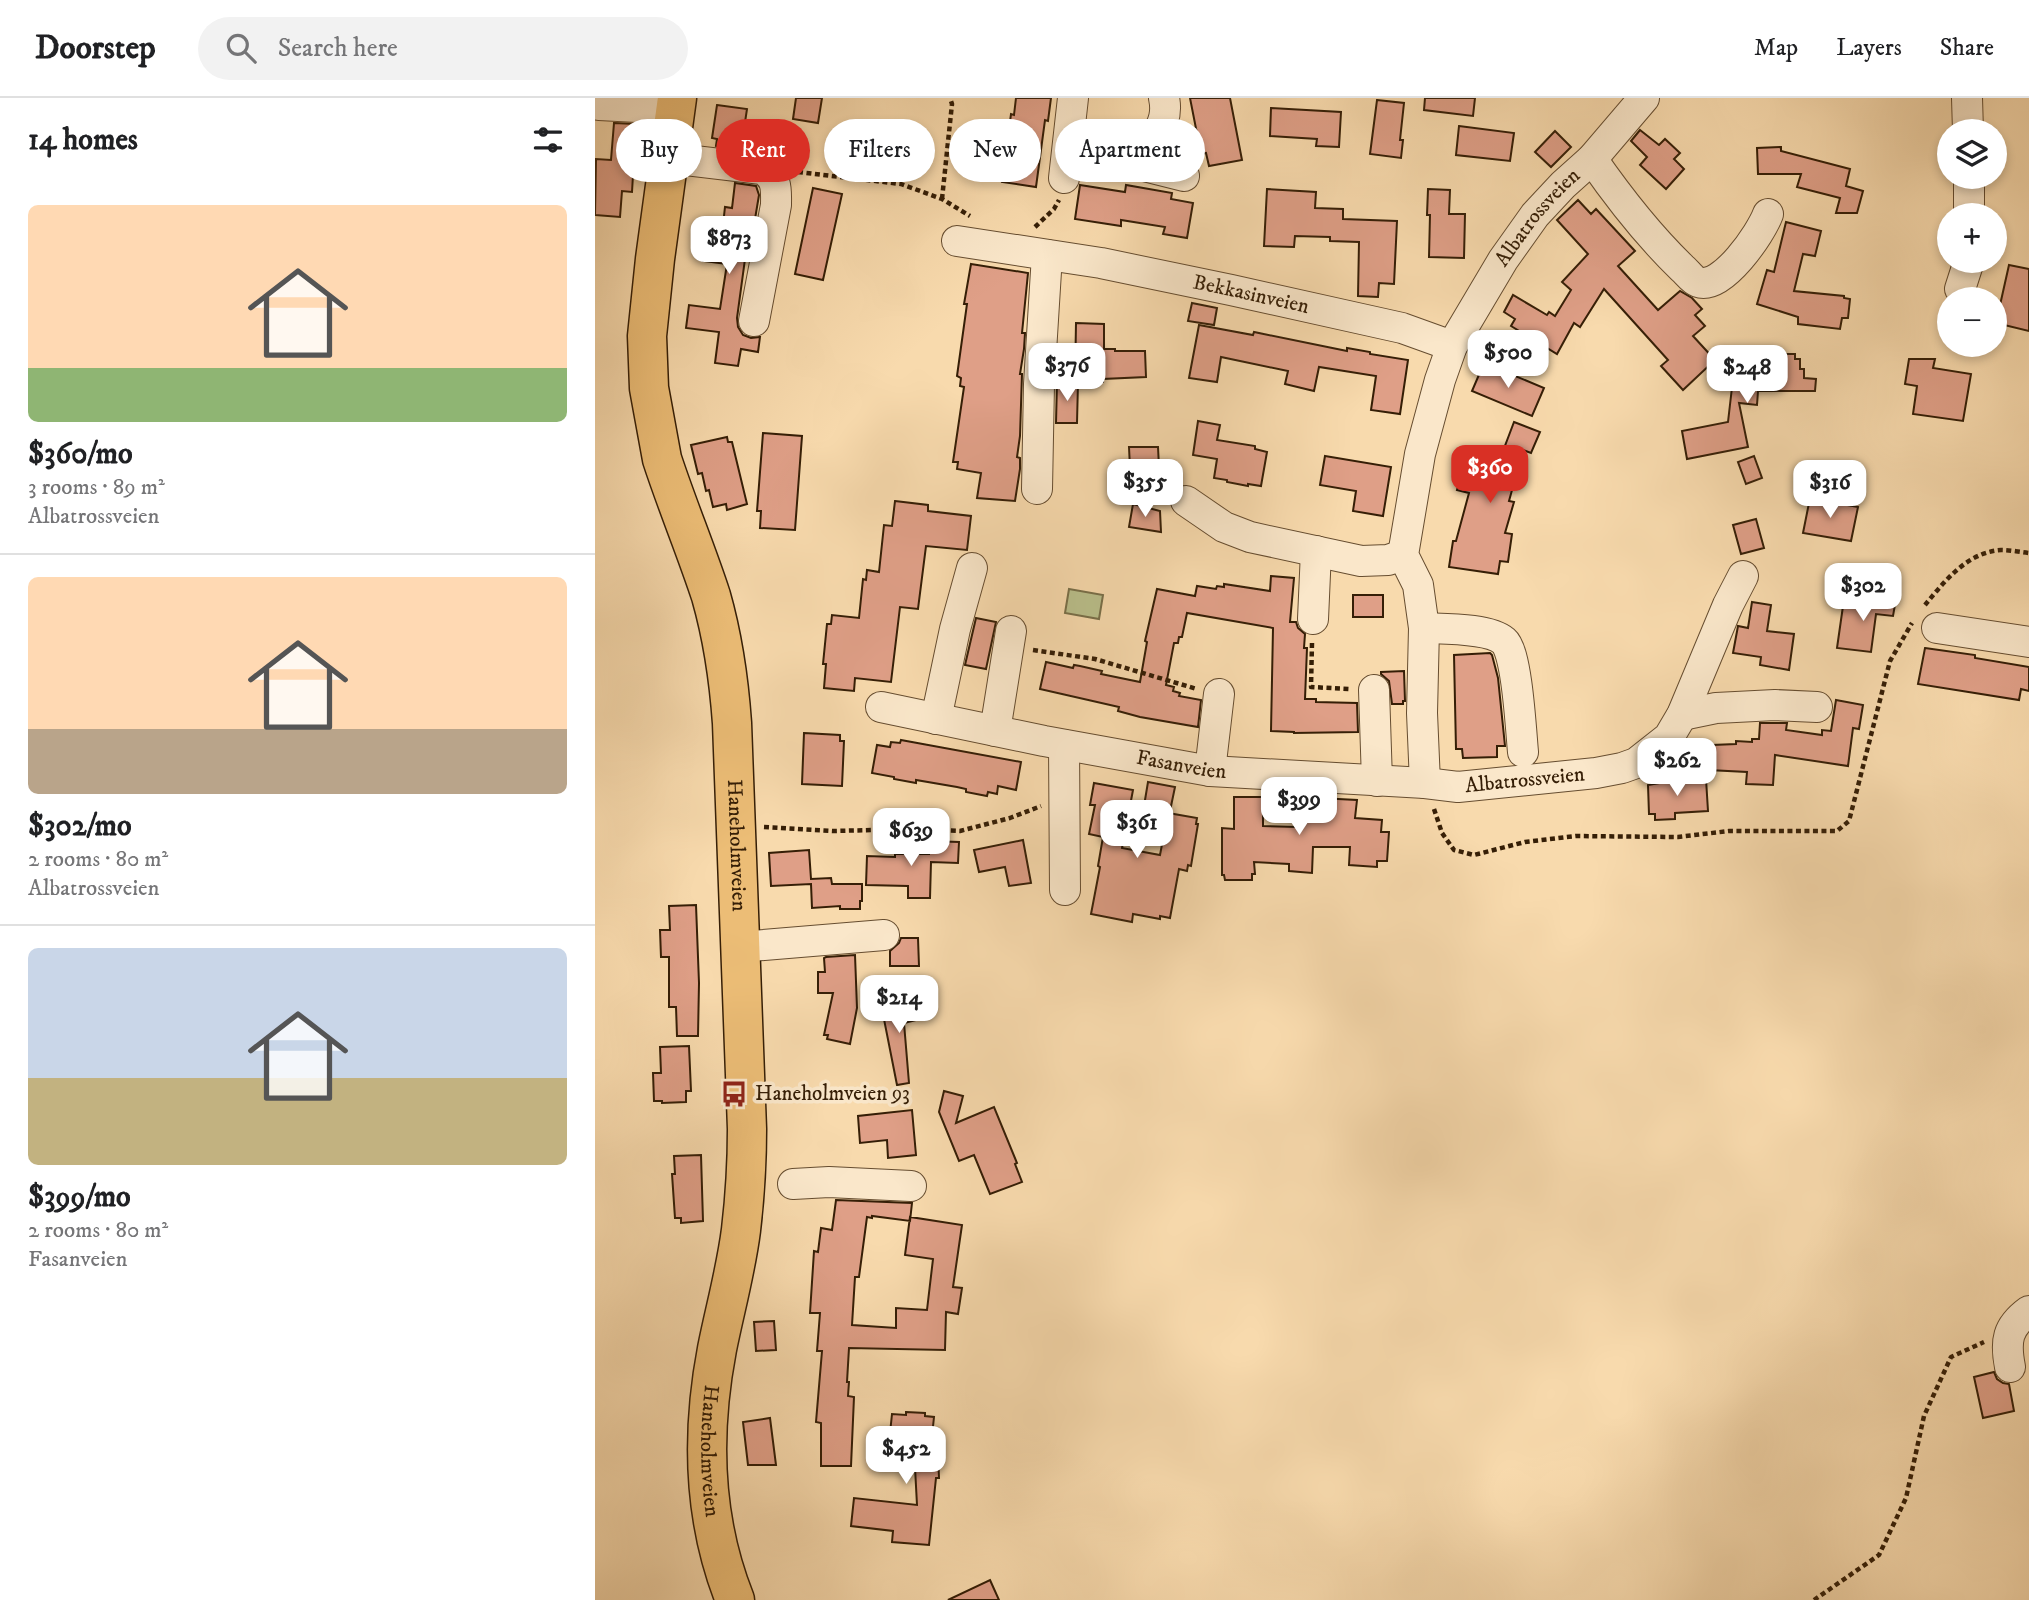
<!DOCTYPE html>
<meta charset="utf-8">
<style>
body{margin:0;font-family:"IM FELL DW Pica",serif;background:#f2f2f2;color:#202124;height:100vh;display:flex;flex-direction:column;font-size:26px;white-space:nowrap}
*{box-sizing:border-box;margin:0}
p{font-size:23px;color:#757577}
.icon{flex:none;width:38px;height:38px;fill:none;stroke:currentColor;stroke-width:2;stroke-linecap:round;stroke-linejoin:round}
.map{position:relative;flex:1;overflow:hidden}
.side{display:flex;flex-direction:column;background:#fff;width:595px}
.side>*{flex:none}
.banner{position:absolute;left:21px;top:21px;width:665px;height:63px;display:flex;gap:14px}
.tools{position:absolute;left:1342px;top:21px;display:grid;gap:14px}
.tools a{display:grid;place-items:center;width:70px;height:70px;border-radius:50%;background:#fff;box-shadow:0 4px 10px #0003;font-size:35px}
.price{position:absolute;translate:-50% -60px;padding:0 16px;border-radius:14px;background:#fff;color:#222;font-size:23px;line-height:46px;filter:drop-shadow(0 2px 4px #0008)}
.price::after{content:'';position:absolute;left:50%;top:42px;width:21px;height:16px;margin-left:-10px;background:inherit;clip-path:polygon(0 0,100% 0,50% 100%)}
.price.on{background:#d93025;color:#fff}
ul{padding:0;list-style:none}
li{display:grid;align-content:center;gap:14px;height:371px;padding:0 28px}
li+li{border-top:2px solid #e0e0e0}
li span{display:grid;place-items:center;height:217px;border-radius:10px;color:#555}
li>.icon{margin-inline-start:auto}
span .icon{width:126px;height:126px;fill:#fffc;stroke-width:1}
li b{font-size:30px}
h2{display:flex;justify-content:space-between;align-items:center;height:84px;padding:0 28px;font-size:30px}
.tag{padding:0 24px;border-radius:32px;background:#fff;box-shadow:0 4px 10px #0003;font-size:24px;line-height:63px}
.tag.on{background:#d93025;color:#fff}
header{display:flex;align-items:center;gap:42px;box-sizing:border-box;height:98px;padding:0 35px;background:#fff;border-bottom:2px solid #e0e0e0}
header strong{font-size:33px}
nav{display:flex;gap:38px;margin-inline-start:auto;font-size:24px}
.search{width:490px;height:63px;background:#f2f2f2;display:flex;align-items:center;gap:18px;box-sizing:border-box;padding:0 24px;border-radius:38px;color:#757577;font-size:26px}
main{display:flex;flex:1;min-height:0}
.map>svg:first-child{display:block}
.green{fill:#bac08c;stroke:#786f49;stroke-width:2}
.building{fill:#df9f87;stroke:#351e06;stroke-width:2}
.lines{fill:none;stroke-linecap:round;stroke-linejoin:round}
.minor-casing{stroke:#664d30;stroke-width:32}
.major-casing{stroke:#351e06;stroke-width:41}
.path{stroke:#351e06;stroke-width:4.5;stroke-dasharray:5 3.5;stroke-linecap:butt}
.minor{stroke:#fae7ca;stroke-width:30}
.major{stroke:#ecbd76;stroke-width:38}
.labels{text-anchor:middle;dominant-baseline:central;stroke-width:7;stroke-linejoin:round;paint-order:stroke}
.street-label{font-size:21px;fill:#351e06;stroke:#fae7ca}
.poi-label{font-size:21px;fill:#351e06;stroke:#fae7ca;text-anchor:start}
</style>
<header>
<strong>Doorstep</strong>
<div class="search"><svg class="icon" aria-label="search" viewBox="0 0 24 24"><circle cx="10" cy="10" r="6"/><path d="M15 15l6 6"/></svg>Search here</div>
<nav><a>Map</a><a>Layers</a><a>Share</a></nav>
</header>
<main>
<section class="side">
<h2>14 homes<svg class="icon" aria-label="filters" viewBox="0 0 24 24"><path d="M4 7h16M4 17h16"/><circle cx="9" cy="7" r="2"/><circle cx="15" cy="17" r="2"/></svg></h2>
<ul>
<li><span style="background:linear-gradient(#ffd9b3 75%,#8fb573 0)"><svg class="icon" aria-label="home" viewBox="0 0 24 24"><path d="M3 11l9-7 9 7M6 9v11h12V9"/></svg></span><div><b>$360/mo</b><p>3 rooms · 89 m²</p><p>Albatrossveien</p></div></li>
<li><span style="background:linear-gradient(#ffd9b3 70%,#b9a48a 0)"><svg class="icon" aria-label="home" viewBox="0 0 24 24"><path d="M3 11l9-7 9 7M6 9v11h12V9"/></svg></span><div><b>$302/mo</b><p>2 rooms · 80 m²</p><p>Albatrossveien</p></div></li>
<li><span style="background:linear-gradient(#c9d6e8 60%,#c2b280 0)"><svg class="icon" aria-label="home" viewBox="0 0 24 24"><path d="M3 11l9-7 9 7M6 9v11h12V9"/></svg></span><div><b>$399/mo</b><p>2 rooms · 80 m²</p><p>Fasanveien</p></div></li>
</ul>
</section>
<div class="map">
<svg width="1434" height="1502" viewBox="0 0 1434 1502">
<rect width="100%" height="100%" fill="#f8daad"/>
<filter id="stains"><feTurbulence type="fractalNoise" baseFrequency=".00286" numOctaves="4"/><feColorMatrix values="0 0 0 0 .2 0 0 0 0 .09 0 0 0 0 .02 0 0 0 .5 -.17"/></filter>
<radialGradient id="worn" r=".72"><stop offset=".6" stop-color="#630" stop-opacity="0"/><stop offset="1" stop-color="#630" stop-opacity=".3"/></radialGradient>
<polygon class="green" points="474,491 508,497 504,521 470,515"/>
<g class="building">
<polygon points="201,0 227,0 223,25 198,21"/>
<polygon points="421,0 456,0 453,23 450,22 441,89 407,84 416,16 419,17"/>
<polygon points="595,0 635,0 647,62 614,68 611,55 606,56"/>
<polygon points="830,0 880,0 878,18 829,12"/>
<polygon points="782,2 809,5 805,42 808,42 806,60 775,56"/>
<polygon points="122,7 152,11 146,51 121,48 122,41 117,40"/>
<polygon points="676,10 746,14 744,49 721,48 722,41 675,38"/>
<polygon points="19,25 41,26 37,94 27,93 25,119 0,117 1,61 16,62"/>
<polygon points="864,28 919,35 915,63 861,57"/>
<polygon points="1045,32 1064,47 1070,41 1085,55 1079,61 1089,71 1071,91 1045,67 1052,59 1036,43"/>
<polygon points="960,33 976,49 956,69 940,54"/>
<polygon points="259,34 288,36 286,68 257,66"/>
<polygon points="1186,49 1186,53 1255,71 1251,88 1268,93 1262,115 1241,115 1245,100 1202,89 1206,76 1163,76 1162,50"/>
<polygon points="140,85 161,88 164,97 157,139 153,139 142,220 143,229 148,237 156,240 165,239 163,254 146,251 143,268 120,265 124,234 91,230 94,207 125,211 132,166 108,163 112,125 128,127 130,109 137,110"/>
<polygon points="485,87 530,94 531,87 577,95 576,101 598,105 592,140 568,136 570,129 526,122 526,128 480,121"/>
<polygon points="218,90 247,96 228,182 200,176"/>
<polygon points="672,91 721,94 720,110 748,111 748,121 802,123 799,186 784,185 783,199 763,198 764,144 735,143 735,139 700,138 699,149 669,148"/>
<polygon points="833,91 855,92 854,116 870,116 869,160 834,159 835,117 832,117"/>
<polygon points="983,102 996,116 1001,111 1040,153 1023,168 1063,212 1085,193 1097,200 1107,211 1100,217 1110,228 1098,238 1120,262 1088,292 1066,268 1073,262 1009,191 985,229 979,225 962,256 916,228 920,221 909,214 918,197 952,217 954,214 960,218 976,192 967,184 993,156 962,122"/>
<polygon points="1191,124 1226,133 1220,158 1208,156 1199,193 1249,198 1249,200 1255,201 1253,220 1247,220 1245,231 1203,226 1203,219 1162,206 1172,172 1179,174"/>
<polygon points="376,166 433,175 427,235 430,235 429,251 425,276 427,276 425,338 422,359 425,360 425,371 420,403 382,400 386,375 362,371 363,364 358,364 369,289 365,288 366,280 362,278 372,206 369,206"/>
<polygon points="1414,167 1434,171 1434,233 1401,225"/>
<polygon points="597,205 622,210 619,227 593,223"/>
<polygon points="481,225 509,226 509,251 520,251 520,253 550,253 551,279 508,281 508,284 480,283"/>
<polygon points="604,227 658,237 659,234 752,253 752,250 775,254 775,256 813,262 805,316 776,312 781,278 724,269 719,293 690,286 693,273 626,259 622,284 594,280"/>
<polygon points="1174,256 1200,256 1200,261 1205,261 1205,271 1209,271 1209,280 1221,281 1220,293 1163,293 1162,307 1144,305 1153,349 1092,361 1087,333 1133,324 1139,272 1174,276"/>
<polygon points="1314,261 1340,261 1338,270 1376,276 1368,323 1318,316 1322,288 1310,286"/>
<polygon points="889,265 949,290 937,318 877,293"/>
<polygon points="462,284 483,284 482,325 461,325"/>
<polygon points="603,323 625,327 622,342 660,348 660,351 672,354 666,388 653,386 653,388 632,384 632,382 619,380 622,361 598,357"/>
<polygon points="919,324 945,334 936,355 928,352 914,403 919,404 910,435 917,436 913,464 905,463 903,476 854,469 858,443 861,443 874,395 862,392 870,364 892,370 897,349 908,353"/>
<polygon points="168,335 207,338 200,432 165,430 166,413 162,413"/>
<polygon points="132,339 133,344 137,344 152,406 132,412 131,406 118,409 114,392 111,393 107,375 103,376 96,347"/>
<polygon points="534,349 563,349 564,369 535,370"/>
<polygon points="730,358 796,369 788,418 758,413 761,393 725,387"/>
<polygon points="1159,358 1167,380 1151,386 1143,364"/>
<polygon points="1215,400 1263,409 1256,443 1208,435"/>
<polygon points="300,403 333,407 333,413 376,418 372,452 331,448 323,511 305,509 296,584 260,580 259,593 229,590 231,566 228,566 232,526 236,526 237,517 264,520 268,481 271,482 272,472 284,474 289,427 297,428"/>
<polygon points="538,406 565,413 566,434 534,429"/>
<polygon points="1161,421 1169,450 1146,456 1138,427"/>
<polygon points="676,478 699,480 695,524 701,524 703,530 710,536 709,550 712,550 710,601 721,601 721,604 762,605 763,634 699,635 699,634 676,633 678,530 592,515 587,539 584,539 583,545 579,545 571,587 579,589 578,593 585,595 584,598 606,602 603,629 545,619 523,613 524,609 445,591 451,564 478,570 479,567 485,568 507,573 506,576 545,584 552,544 550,543 562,491 600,498 602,488 621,491 622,488 629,489 629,486 675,493"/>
<rect x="758" y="497" width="30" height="22"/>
<polygon points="1269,497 1301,501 1298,518 1281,516 1276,554 1242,550 1248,508 1267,511"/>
<polygon points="1157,504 1176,507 1172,533 1199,536 1194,572 1165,567 1166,559 1138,555 1143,528 1153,530"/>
<polygon points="381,520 401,524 391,571 370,567"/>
<polygon points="1330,550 1380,557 1380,560 1434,569 1434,593 1426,591 1424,602 1323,586"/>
<polygon points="895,555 897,557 903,580 910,648 902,648 902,659 868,660 867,651 861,651 859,557"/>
<polygon points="809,573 810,603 808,603 808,606 797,606 794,583 786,576 786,574"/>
<polygon points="1241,602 1268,607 1264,631 1258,630 1253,668 1180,657 1178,687 1151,686 1152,674 1094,671 1093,648 1141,646 1141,643 1157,644 1157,641 1164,641 1165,625 1192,625 1191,632 1227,637 1227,632 1236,633"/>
<polygon points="209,635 245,637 245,643 249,643 247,688 207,686"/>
<polygon points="306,642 426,664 421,692 403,688 402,696 393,694 392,698 371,694 371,691 362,689 321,682 321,685 299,681 299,679 277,675 282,647 295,649 296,644 305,645"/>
<polygon points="1111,681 1113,713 1080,715 1080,721 1060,722 1060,716 1054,716 1053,687 1082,682"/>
<polygon points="553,684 580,689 575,713 549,708"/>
<polygon points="499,685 538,692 527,750 565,757 573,715 602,720 601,726 603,726 596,768 593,767 592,773 584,771 575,820 565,818 565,821 538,816 537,824 496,816 505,769 503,768 508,739 494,736 500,707 495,707"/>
<polygon points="639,699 668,699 668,728 702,729 704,699 762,702 760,720 787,722 786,734 794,734 792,763 782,763 782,769 754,767 755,749 718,749 717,775 694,773 694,766 659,764 660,776 657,776 657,782 630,782 629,777 627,777 627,730 639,731"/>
<polygon points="428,742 436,785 414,788 410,769 384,774 379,752"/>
<polygon points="334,743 364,744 363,765 336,764 335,800 313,800 313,788 271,787 272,758 300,759 300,756 334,756"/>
<polygon points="214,752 216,781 236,780 237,786 267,786 267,803 265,803 265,811 245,811 245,808 217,810 216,786 176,788 174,755"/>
<polygon points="101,807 104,885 103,938 82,938 81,909 74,909 74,859 66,859 65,832 75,832 74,808"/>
<polygon points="306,840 323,840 324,868 295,868 295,853 304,845"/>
<polygon points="260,857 262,910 255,946 232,941 233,937 229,937 238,895 223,895 223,874 230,874 229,860 231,859"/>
<polygon points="317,900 321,922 309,925 314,985 302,987 286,906"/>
<polygon points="94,948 96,993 91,993 91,1004 67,1005 67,1003 59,1003 58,975 66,975 65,949"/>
<polygon points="349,993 368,998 361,1025 399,1009 422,1065 420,1066 427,1084 395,1096 379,1057 364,1063 344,1014"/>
<polygon points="317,1012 321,1057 293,1060 292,1042 265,1045 263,1018"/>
<polygon points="106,1057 108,1123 86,1125 86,1120 80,1120 77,1076 80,1076 79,1058"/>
<polygon points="241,1102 317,1105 315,1123 277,1118 277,1120 272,1119 264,1179 260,1179 257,1227 301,1230 301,1210 332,1212 338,1161 310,1157 315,1119 367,1127 358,1189 367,1190 363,1216 351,1214 350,1252 254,1250 252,1284 254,1284 253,1298 259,1299 256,1368 226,1368 226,1325 221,1324 227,1253 222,1253 225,1215 215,1215 219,1153 223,1154 226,1130 237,1132"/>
<polygon points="179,1223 181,1252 161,1253 159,1224"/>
<polygon points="1399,1274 1402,1281 1408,1285 1414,1286 1419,1313 1388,1320 1379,1279"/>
<polygon points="311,1314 330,1315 330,1318 339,1319 335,1357 343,1356 344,1380 341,1380 334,1447 297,1444 298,1433 256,1428 259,1400 322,1407 319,1351 308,1350 308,1346 294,1345 297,1316 311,1317"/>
<polygon points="175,1320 181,1367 153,1367 148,1324"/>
<polygon points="395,1482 404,1502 353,1502"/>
</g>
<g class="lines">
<g class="minor-casing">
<g id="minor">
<polyline points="1372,0 1373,33"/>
<polyline points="4,7 81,11"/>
<path d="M474,45C508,62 536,76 561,37C569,25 572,14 569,0"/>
<path d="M74,60L167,71C183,80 181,92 181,107L159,223"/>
<path d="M997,61C1022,97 1055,139 1087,170C1092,174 1097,182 1103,184C1127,193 1166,135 1173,116"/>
<polyline points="529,63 589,78"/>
<polyline points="1374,79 1374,117"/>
<polyline points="469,80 478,0"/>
<path id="s1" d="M362,143L506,165L636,192L807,230L857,248"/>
<polyline points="1365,191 1374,163"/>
<polyline points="442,391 444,286 452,157"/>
<polyline points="591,403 629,429 655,439 766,463 793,462 808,457"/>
<polyline points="718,521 721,453"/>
<path d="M829,530C849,531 894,530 909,543C922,554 926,633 928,654"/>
<polyline points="1342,530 1434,544"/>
<polyline points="779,592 782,683"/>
<path id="s2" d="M286,609L449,643L615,673L830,685L863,689L1001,675L1027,670L1041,665L1074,639L1087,617L1133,507L1148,478"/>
<polyline points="1087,617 1121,610 1180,607 1222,609"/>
<polyline points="341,621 360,531 377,470"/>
<polyline points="400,633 416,533"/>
<polyline points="469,647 470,792"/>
<polyline points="615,673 624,596"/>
<path id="s3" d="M830,685L827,615L829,530L823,487L808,457L825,356L845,282L857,248L908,162L940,117L968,87L997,61L1049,0"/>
<polyline points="145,849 289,837"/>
<polyline points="198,1086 234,1084 316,1088"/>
<path d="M1415,1269C1410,1243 1412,1229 1434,1213"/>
</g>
</g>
<g class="major-casing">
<g id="major">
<path id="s4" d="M82,0L60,161L52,238L54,290L67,361C82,407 101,452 116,498C128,540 134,583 137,625L152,1031C152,1065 150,1098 146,1132C141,1172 130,1211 122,1251C106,1335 108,1422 140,1502"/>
</g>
</g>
<g class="path">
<polyline points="203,74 306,86 347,101 375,118"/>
<polyline points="347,101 357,6 355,0"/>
<polyline points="440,129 459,111 464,102"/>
<path d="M1330,507C1349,484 1372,454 1406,452C1415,452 1425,454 1434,455"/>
<polyline points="717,545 716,589 754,591"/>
<polyline points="438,552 500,561 602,591"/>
<polyline points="839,711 847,735 859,752 879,757 930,744 981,738 1083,739 1134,733 1242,733 1254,723 1295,563 1317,525"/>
<polyline points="169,729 238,733 319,731 365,733 415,720 446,708"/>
<polyline points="1219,1502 1284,1457 1311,1400 1329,1318 1356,1259 1389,1244"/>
</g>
<use href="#minor" class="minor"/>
<use href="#major" class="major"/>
</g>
<defs>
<g id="bus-bare" transform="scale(2.1)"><path d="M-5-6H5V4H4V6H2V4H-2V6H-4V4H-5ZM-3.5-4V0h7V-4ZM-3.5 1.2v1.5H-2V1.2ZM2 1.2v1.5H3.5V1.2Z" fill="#8f2418" stroke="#fae7ca" stroke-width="2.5" paint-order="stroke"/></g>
</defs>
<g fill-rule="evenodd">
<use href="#bus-bare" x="139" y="996"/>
</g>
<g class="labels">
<g class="street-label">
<text stroke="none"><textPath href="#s3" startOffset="602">Albatrossveien</textPath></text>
<text stroke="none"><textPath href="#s1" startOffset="299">Bekkasinveien</textPath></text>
<text stroke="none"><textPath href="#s2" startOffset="306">Fasanveien</textPath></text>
<text stroke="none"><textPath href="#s2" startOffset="651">Albatrossveien</textPath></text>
<text stroke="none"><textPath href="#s4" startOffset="761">Haneholmveien</textPath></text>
<text stroke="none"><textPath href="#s4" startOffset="1370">Haneholmveien</textPath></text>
</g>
<g class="poi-label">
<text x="160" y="996">Haneholmveien 93</text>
</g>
</g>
<rect width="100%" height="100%" filter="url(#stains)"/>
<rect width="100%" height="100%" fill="url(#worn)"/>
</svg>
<div class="tools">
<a><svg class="icon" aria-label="layers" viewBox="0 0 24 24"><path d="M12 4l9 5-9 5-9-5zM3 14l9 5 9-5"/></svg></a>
<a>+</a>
<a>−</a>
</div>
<b class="price" style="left:134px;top:178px">$873</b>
<b class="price" style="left:913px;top:292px">$500</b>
<b class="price" style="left:472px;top:305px">$376</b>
<b class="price" style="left:1152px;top:307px">$248</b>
<b class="price on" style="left:895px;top:407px">$360</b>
<b class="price" style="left:550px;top:421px">$355</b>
<b class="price" style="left:1235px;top:422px">$316</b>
<b class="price" style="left:1268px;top:525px">$302</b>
<b class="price" style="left:1082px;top:700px">$262</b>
<b class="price" style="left:704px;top:739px">$399</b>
<b class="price" style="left:542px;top:762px">$361</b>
<b class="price" style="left:316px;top:770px">$639</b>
<b class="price" style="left:304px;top:937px">$214</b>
<b class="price" style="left:311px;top:1388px">$452</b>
<div class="banner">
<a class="tag">Buy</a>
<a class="tag on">Rent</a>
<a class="tag">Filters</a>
<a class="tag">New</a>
<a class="tag">Apartment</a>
</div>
</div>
</main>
